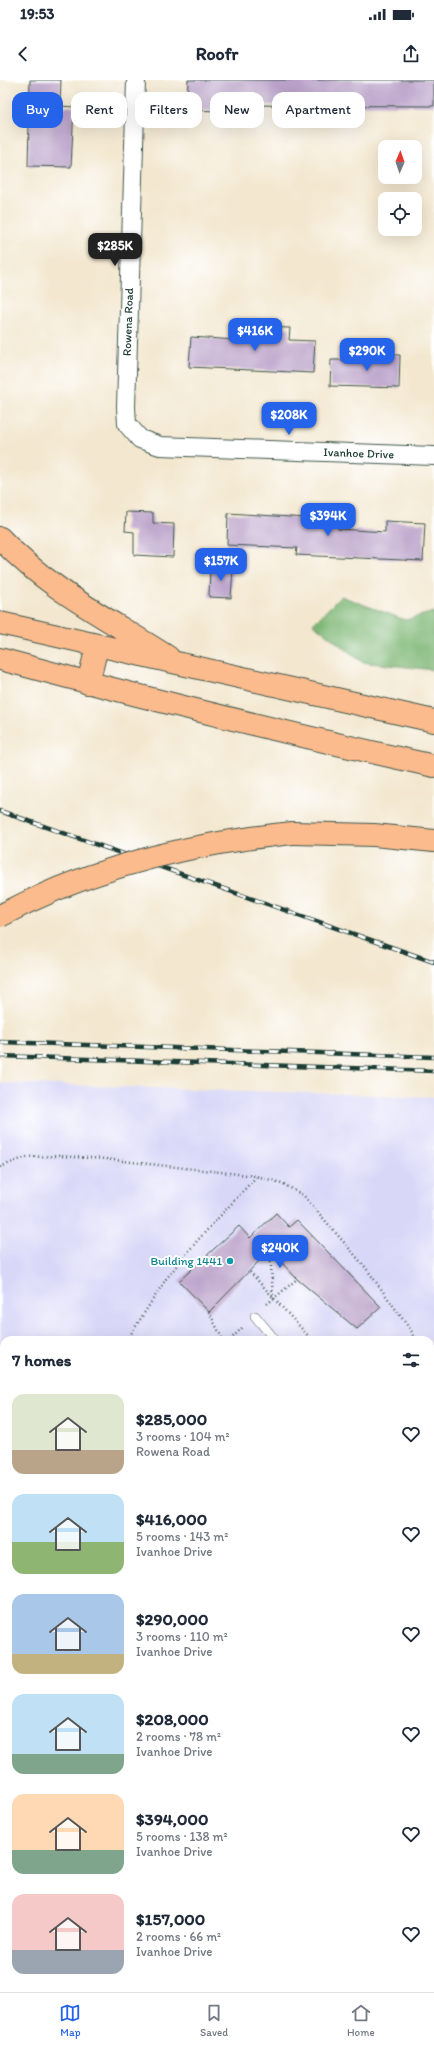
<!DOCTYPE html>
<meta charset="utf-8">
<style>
body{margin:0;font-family:Itim,sans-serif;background:#f2f2f3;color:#1f2937;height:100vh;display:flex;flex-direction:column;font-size:15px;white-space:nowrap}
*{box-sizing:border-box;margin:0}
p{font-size:13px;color:#747a83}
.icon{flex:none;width:22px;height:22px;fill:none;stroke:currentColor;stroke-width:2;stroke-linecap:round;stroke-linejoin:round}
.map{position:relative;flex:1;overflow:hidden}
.sheet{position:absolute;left:0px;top:1256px;width:434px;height:656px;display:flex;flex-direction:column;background:#fff;border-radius:12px 12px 0 0;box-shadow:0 4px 16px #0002}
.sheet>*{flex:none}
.banner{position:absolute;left:12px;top:12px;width:410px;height:36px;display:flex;gap:8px}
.needle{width:26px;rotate:2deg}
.tools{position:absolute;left:378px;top:60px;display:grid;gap:8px}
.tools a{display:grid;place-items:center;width:44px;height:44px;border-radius:8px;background:#fff;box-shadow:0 4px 16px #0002;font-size:20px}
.price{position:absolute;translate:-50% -34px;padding:0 9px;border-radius:8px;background:#2563eb;color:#fff;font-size:13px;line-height:26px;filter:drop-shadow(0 1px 2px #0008)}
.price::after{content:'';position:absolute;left:50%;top:24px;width:12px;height:9px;margin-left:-6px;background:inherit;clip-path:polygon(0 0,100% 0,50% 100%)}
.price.current{background:#222;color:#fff}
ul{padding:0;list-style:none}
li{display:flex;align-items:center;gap:12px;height:100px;padding:0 12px}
li span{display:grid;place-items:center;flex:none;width:112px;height:80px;border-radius:12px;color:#555}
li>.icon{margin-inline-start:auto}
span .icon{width:48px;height:48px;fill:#fffc;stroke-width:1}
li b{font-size:17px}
h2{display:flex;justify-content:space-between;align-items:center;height:48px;padding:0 12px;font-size:17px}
.pill{padding:0 14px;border-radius:12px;background:#fff;box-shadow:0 4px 16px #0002;font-size:14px;line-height:36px}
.pill.current{background:#2563eb;color:#fff}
.status{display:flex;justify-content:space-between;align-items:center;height:28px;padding:0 20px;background:#fff;direction:ltr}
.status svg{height:11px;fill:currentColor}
header{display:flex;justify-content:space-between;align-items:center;height:52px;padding:0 12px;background:#fff;font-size:18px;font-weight:700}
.tab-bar{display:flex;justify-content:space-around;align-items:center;height:56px;border-top:1px solid #e0e1e3;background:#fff;font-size:11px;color:#747a83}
.tab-bar a{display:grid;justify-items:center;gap:2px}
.tab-bar .current{color:#2563eb}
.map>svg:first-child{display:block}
.built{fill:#d8d7f8;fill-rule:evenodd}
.forest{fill:#7eb775;stroke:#4e7a54}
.building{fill:#baa1c9}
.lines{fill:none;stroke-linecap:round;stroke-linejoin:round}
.lane-casing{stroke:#3f564b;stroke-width:10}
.street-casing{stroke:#3f564b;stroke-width:20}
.highway-casing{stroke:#3f564b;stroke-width:24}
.path{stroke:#3f564b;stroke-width:2.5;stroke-dasharray:1 3;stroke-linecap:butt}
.lane{stroke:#fff;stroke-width:9}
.street{stroke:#fff;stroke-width:18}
.highway{stroke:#fbbb8d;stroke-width:22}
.rail-casing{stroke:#1f3d34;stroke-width:4.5}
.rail{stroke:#fff;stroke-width:3;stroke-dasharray:9;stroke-linecap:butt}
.highway-bridge-casing{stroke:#3f564b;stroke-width:24;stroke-linecap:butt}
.highway-bridge{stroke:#fbbb8d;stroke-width:22}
.culture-dot{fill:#0f9aa8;stroke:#fff;stroke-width:1.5}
.labels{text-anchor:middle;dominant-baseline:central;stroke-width:4;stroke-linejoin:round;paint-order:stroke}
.street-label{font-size:12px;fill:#1f3d34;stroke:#fff}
.culture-label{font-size:12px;fill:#0d838f;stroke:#fff;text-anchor:end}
</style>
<div class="status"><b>19:53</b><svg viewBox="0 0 49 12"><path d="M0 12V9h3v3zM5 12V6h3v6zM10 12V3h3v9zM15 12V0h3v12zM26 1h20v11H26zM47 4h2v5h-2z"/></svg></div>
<header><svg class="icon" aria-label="back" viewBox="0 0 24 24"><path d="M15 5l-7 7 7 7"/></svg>Roofr<svg class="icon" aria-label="share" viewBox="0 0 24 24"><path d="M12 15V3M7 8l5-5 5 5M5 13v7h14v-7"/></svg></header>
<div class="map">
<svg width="434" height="1912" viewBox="0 0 434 1912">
<rect width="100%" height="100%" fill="#fff"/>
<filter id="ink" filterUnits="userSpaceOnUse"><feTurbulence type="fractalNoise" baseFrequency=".025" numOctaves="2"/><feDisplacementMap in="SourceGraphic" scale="8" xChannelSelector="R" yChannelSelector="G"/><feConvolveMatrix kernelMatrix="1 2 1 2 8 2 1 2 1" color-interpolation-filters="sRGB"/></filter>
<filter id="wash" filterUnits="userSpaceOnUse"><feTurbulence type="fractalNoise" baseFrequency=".012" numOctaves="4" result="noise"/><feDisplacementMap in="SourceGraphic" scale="16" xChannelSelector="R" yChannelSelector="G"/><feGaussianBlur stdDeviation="0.9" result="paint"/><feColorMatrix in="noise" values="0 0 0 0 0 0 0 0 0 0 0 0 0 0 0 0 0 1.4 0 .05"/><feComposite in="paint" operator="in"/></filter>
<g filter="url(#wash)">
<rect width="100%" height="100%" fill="#f3e7cf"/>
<path class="built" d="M0,1003L434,1017V1912H0ZM4,1260H430V1908H4Z"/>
<polygon class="forest" points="341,516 405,540 434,532 434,590 362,582 313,544"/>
<g id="blocks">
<g class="building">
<polygon points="30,0 61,0 60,26 74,27 71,87 28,86"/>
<polygon points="188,0 434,0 434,26 231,25 231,28 220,28 220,31 187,30"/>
<polygon points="252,247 290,248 289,260 315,261 313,293 189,287 191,257 251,261"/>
<polygon points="355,274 400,275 399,308 330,306 331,280 355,280"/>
<polygon points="126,432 153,433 153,443 174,444 173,477 134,475 134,452 125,451"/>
<polygon points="228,433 338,440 338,449 385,452 385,441 425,443 423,481 296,475 297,468 227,465"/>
<polygon points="210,487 233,488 231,518 209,517"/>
<polygon points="276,1133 289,1147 297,1140 381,1227 357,1249 297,1199 270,1170 209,1232 179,1201 239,1146 250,1158"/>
</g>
</g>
</g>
<g filter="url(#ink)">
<use href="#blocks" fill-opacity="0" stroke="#3f564b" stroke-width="1"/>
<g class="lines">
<g class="lane-casing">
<g id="lane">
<polyline points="255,1236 275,1260"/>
<polyline points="430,1435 434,1439"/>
<polyline points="0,1854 4,1848"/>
<polyline points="234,1908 235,1912"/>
</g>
</g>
<g class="street-casing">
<g id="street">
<path id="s1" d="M136,0L126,327L127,344L140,359L160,366L434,376"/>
<polyline points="430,1637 434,1633"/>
<polyline points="311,1912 311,1908"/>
</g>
</g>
<g class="highway-casing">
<g id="highway">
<path d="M0,458C47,509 111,540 168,577"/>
<polyline points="0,543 434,641"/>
<path d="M0,579C144,618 289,654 434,686"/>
<polyline points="88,603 97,567"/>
<polyline points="293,753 374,755 434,761"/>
</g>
</g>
<g class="path">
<polyline points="0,1087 26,1077 59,1076 105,1079 256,1096 282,1103 304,1116 366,1188 412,1252 414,1260"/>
<polyline points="270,1170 273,1218"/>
<polyline points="250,1192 312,1260"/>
<polyline points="267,1224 297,1199"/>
<polyline points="209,1232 223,1260"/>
<polyline points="127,1260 166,1199 197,1161 256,1097"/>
<polyline points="230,1260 243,1247"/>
<polyline points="0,1345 4,1344"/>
<polyline points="430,1384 434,1389"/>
<polyline points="0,1446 4,1452"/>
<polyline points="430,1476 434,1480"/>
<polyline points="0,1481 4,1485"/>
<polyline points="2,1533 4,1531"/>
<polyline points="2,1633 4,1634"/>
<polyline points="0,1684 4,1680"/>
<polyline points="0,1688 4,1692"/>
<polyline points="430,1892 434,1892"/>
<polyline points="13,1912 13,1908"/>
</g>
<use href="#lane" class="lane"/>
<use href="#street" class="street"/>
<use href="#highway" class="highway"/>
<g class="rail-casing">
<g id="rail">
<polyline points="0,731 434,882"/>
<polyline points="0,962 434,977"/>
<polyline points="0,976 434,991"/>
</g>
</g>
<use href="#rail" class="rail"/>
<g class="highway-bridge-casing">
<path id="highway-bridge" d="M0,836C91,787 191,763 293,753"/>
</g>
<use href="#highway-bridge" class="highway-bridge"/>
</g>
</g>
<circle class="culture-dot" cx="230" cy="1181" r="4"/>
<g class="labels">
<g class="street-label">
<text transform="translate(128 242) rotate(-88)">Rowena Road</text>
<text stroke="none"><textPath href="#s1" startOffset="584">Ivanhoe Drive</textPath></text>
</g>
<g class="culture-label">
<text x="222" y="1181">Building 1441</text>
</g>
</g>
</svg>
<div class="tools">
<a><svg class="needle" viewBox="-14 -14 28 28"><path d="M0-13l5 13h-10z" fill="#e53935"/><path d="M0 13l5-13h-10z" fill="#747a83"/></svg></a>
<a><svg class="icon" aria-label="locate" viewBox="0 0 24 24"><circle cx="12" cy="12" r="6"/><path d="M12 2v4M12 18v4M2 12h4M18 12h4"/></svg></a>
</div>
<b class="price current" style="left:115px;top:187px">$285K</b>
<b class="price" style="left:255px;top:272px">$416K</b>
<b class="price" style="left:367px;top:292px">$290K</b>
<b class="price" style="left:289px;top:356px">$208K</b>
<b class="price" style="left:328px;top:457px">$394K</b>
<b class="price" style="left:221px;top:502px">$157K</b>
<b class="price" style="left:280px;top:1189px">$240K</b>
<div class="banner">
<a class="pill current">Buy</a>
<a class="pill">Rent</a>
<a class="pill">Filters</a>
<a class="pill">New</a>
<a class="pill">Apartment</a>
</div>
<section class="sheet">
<h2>7 homes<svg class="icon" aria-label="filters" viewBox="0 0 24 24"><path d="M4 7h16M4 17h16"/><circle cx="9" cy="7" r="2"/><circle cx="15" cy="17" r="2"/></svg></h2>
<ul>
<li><span style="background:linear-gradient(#dfe7d0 70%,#b9a48a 0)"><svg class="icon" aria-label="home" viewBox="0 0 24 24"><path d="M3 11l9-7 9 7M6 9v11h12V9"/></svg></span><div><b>$285,000</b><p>3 rooms · 104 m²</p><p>Rowena Road</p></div><svg class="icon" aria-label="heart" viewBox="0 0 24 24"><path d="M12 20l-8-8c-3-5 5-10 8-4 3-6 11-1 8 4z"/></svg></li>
<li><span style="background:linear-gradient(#bfe0f5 60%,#8fb573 0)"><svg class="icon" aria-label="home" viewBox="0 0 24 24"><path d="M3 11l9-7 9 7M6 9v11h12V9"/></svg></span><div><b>$416,000</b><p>5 rooms · 143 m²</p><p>Ivanhoe Drive</p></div><svg class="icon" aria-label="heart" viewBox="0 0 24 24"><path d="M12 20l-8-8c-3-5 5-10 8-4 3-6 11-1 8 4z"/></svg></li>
<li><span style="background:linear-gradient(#a9c7e8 75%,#c2b280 0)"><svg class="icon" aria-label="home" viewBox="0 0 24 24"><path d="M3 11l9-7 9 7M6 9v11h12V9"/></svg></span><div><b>$290,000</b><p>3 rooms · 110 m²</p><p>Ivanhoe Drive</p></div><svg class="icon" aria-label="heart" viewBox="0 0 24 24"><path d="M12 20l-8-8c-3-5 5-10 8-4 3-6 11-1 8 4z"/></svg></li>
<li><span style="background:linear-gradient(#bfe0f5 75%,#7fa58c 0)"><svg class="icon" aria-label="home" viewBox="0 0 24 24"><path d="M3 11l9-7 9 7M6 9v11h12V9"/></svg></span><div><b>$208,000</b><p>2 rooms · 78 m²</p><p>Ivanhoe Drive</p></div><svg class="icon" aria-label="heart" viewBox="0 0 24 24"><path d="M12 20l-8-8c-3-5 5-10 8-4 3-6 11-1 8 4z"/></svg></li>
<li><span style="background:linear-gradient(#ffd9b3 70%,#7fa58c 0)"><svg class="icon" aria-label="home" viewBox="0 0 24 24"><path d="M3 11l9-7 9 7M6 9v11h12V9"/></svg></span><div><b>$394,000</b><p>5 rooms · 138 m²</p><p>Ivanhoe Drive</p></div><svg class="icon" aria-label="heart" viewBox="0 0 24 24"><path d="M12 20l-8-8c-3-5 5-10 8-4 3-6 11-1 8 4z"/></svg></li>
<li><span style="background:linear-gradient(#f6c9c9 70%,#9aa5b1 0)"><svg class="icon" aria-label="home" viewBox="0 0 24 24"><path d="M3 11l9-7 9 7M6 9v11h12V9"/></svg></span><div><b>$157,000</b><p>2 rooms · 66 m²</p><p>Ivanhoe Drive</p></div><svg class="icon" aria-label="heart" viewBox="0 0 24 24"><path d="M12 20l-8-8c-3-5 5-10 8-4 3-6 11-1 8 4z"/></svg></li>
</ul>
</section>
</div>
<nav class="tab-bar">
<a class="current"><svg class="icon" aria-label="map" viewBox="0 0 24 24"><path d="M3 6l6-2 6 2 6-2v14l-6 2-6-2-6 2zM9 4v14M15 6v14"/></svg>Map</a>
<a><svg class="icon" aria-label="saved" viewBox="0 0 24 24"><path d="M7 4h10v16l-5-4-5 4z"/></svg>Saved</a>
<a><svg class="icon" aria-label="home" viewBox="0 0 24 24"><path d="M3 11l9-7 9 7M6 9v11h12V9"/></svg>Home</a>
</nav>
